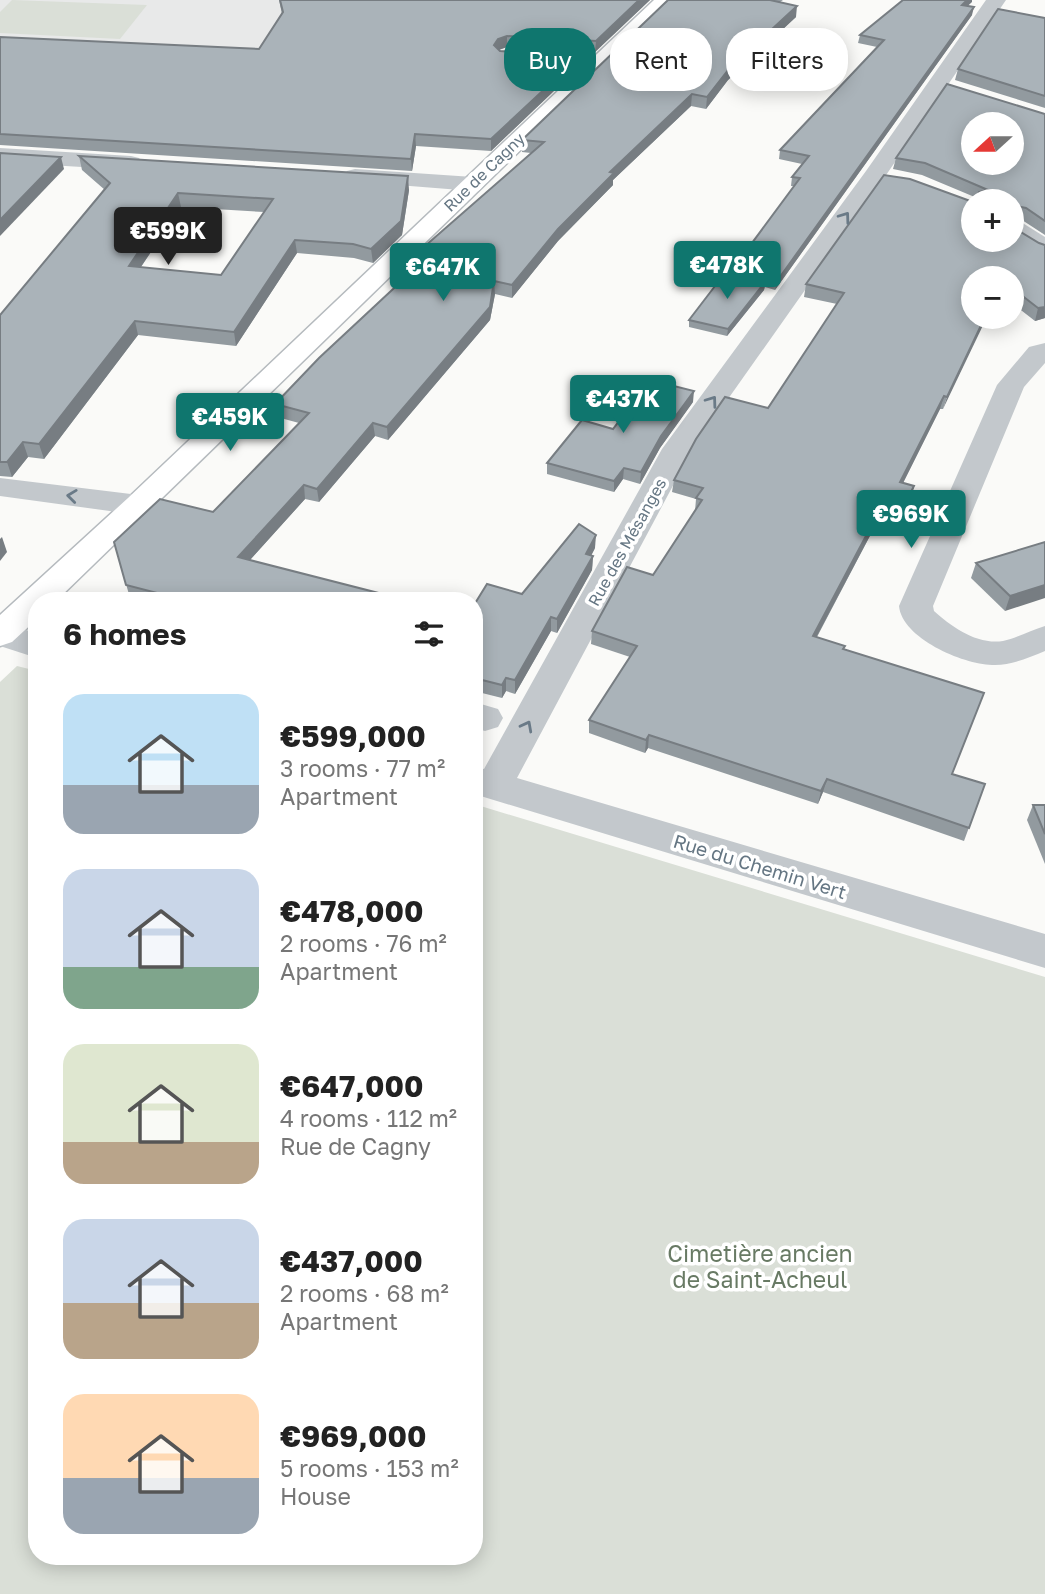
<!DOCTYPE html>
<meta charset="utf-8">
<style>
body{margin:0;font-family:"Golos Text",sans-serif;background:#f6f6f6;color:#222;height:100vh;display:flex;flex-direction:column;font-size:26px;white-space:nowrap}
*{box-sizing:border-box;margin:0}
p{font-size:23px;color:#767676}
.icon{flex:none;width:38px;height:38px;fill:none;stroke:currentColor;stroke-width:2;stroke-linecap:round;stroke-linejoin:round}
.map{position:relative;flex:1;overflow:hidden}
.panel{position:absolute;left:28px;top:592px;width:455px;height:973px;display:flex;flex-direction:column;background:#fff;border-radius:28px;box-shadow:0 4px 18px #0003}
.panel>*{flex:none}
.hud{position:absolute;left:504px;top:28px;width:436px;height:63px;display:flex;gap:14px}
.needle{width:46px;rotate:249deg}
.tools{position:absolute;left:961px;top:112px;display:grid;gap:14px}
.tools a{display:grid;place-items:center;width:63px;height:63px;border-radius:50%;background:#fff;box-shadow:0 4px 18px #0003;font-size:35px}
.price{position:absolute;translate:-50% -60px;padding:0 16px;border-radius:7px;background:#0f766e;color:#fff;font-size:23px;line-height:46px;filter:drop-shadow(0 2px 4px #0008)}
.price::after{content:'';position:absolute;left:50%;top:42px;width:21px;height:16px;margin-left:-10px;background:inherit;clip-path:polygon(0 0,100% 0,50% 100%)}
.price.current{background:#222;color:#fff}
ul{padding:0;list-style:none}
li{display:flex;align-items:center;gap:21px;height:175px;padding:0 35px}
li span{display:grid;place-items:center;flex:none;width:196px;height:140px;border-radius:21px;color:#555}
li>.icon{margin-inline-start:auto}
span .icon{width:84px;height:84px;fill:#fffc;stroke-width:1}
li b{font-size:30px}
h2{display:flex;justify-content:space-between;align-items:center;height:84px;padding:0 35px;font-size:30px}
.tag{padding:0 24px;border-radius:28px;background:#fff;box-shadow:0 4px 18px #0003;font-size:24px;line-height:63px}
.tag.current{background:#0f766e;color:#fff}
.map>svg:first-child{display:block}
.built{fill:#e8e9e9}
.green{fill:#dadfd7}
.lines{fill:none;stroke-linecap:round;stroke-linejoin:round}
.major-casing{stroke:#b5babe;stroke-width:3}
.minor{fill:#c3c8cc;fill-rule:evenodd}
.major{fill:#fff;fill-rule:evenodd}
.wall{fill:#929a9f;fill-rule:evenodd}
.shaded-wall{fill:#777d82}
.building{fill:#aab3b9;stroke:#777d82;stroke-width:2;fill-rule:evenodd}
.oneway{stroke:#6a7a87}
.labels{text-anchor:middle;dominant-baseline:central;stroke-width:7;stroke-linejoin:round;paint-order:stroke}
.far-street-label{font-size:16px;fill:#657683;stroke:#fff}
.street-label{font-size:19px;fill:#657683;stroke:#fff}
.near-park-label{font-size:23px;fill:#687a64;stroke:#fff}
</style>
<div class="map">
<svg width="1045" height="1594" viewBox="0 0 1045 1594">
<rect width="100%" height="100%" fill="#fafaf8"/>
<polygon class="built" points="0,0 336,0 465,48 508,51 506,63 0,84"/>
<g class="green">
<polygon points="12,0 147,5 120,39 0,33 0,12"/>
<polygon points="17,666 37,671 37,1556 474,1556 474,804 1045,977 1045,1594 0,1594 0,682"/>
</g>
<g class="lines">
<g class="major-casing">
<polygon id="major" points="654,0 675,0 57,600 37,600 37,619 12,642 0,646 0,615 128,498"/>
</g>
<g class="minor">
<polygon points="986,0 1006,0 882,181 692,450 517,778 1045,934 1045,968 474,794 474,766 484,769 662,449 866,171"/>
<polygon points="527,51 601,55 608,57 611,61 608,65 601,67 520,61 517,57 520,53"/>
<polygon points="0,148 131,156 139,158 143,163 139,168 131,170 0,162"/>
<polygon points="355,169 473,177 481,179 485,184 481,189 473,191 347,181 343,176 347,171"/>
<polygon points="1012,220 1021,222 1045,237 1045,256 1036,253 1012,238"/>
<path d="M1045,343V363L1024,387L933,606L934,611C952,627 977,645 1003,641C1017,638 1031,630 1045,626V651C1028,658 1010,666 992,665C962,664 902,638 899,606L997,385L1029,347Z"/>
<polygon points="0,478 139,495 150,498 155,505 150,512 139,515 0,496"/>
<polygon points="0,623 37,633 37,658 0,646"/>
<polygon points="474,702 498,709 503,718 498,727 485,731 474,728"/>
</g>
<use href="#major" class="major"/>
</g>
<g class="wall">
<polygon points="279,0 650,0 595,52 507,47 499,50 500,51 578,68 491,151 416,146 412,171 0,145 0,37 259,49 282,14"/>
<polygon points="668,0 783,0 780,2 796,17 728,80 706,109 691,106 613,180 613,185 558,241 512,298 495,294 490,320 388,440 375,436 319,502 305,499 250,560 406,600 137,600 130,598 114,542 213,512 299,423 277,417 275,404 411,273 409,260 531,153 522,152 522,140"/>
<polygon points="903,0 972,0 967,6 972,15 775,290 765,287 764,290 727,336 689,327 689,320 732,275 732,270 794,186 791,186 792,177 802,164 779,159 780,150 877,47 858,43 860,35"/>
<polygon points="1045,18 1045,108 955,80 958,69"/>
<polygon points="1045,114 1045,235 1022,220 1013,218 1014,228 1045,318 1035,321 1012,303 1012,278 973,278 973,317 943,409 940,409 903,483 914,486 911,499 892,536 873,530 817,637 844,649 953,774 985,784 964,841 823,792 818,804 648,748 645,753 589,733 589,720 630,657 591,644 592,631 653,575 695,511 696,499 672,492 674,480 768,408 837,304 804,297 806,284 973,240 977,198 922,175 893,169 896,158"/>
<path d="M79,156L409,190L402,235L373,263L354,258L297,253L236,346L138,335L44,459L28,457L12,477L0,476V315L105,190L82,170ZM181,207L264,212L221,275L141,267Z"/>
<polygon points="693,402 660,448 640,484 623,479 614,492 547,474 547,463 613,429"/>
<polygon points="1045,542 1005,611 971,578 976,563"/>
<polygon points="595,548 591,556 593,556 592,570 557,633 551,631 515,694 506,691 502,698 474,691 474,605 522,594"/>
<polygon points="1033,805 1045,805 1045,864 1027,820"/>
</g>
<g class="shaded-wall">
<polygon points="639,0 650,0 595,52 596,41"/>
<polygon points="967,0 972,0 972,2 960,13 962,5"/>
<polygon points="797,6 796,17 728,80 706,109 707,97 729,69"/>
<polygon points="974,7 972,15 775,290 777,281"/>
<polygon points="507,36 507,47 498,50 494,45 498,39"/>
<polygon points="579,57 578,68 491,151 491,139"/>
<polygon points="692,94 691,106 613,180 613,185 558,241 512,298 512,285 558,229 610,172"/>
<polygon points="415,134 416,146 412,171 411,159"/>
<polygon points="61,157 64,169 0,236 0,220"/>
<polygon points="408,176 409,190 402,235 373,263 371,249"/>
<polygon points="178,193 181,207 132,280 129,266"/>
<polygon points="295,240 297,253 236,346 234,332"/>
<polygon points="494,281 495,294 490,320 388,440 387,427"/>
<polygon points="765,282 764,290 727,336 728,329"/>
<polygon points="1045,307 1045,318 1035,321 1038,308"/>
<polygon points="985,317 987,317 943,409 947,397"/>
<polygon points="135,321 138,335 44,459 39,444"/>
<polygon points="694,391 693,402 660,448 640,484 641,472 661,436"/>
<polygon points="944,396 940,409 897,495 900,482"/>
<polygon points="373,423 375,436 319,502 317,489"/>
<polygon points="23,442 28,457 12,477 7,462"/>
<polygon points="624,468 623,479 614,492 614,481"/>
<polygon points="304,485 305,499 241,570 238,557"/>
<polygon points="914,486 911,499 892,536 895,523"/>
<polygon points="876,517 873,530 810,649 813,636"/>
<polygon points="596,535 595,548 585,567 586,554"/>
<polygon points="2,537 7,552 0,561 0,539"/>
<polygon points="593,556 592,570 557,633 557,619"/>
<polygon points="1045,585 1045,598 1005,611 1010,596"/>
<polygon points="551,617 551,631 515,694 515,680"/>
<polygon points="506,678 506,691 502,698 502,685"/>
<polygon points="649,735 648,748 645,753 646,740"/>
<polygon points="827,779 823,792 818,804 821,791"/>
</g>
<g class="building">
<polygon points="280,0 639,0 596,41 507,36 498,39 494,45 500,51 579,57 491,139 415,134 411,159 0,134 0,37 259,49 283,12"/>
<polygon points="668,0 770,0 797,6 729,69 707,97 692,94 610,172 614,173 558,229 512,285 494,281 490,307 387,427 373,423 317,489 304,485 238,557 406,600 184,600 126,585 114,542 160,499 213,512 309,413 275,404 319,358 421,263 409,260 544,142 522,140"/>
<polygon points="903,0 967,0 962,5 974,7 777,281 732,270 800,178 792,177 809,156 780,150 884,40 860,35"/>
<polygon points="998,9 1045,18 1045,96 958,69"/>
<path d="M947,84L1045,114V221L1026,208L1016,206L1013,208L1014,228L1039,243L1045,245V307L1038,308L1012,288V278H973V317H985L947,397L944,396L900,482L914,486L895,523L876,517L813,636L845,646L843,649L984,693L952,774L985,784L969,828L827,779L821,791L649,735L646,740L589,720L637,646L592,631L627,567L653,575L702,500L696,498L703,488L674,480L696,439L725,397L768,408L844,293L806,284L884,175L910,179L973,202V240H1012V201H977L979,200V192L988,190L925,163L896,158ZM973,124H1012V163H973Z"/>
<polygon points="0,153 61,157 0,220"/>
<path d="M79,156L408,176L401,221L371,249L353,244L295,240L234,332L135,321L39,444L23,442L7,462H0V315L110,183ZM178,193L273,199L221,275L129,266Z"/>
<polygon points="725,273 765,282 728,329 689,320"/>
<polygon points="650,380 694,391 661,436 641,472 624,468 614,481 547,463 582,420 613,429"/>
<polygon points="579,524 596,535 586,554 593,556 557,619 551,617 515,680 506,678 502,685 474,678 474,605 487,584 522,594"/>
<polygon points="1045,542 1045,585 1010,596 976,563"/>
<polygon points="1033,805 1045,805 1045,834"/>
</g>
<defs><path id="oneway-chevron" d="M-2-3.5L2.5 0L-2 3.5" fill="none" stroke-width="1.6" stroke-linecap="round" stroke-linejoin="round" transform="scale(1.75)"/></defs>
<g class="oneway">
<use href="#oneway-chevron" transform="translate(845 217) rotate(-54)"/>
<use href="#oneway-chevron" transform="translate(712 401) rotate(-54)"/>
<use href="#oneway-chevron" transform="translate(72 496) rotate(-173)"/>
<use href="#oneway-chevron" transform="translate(527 726) rotate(-62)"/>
</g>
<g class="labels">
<g class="far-street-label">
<text transform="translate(484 172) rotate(-44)">Rue de Cagny</text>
<text transform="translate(627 542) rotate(-61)">Rue des Mésanges</text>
</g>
<g class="street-label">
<text transform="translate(760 866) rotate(17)">Rue du Chemin Vert</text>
</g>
<g class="near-park-label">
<text x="760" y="1253">Cimetière ancien<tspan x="760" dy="26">de Saint-Acheul</tspan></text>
</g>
</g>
</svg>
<div class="tools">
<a><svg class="needle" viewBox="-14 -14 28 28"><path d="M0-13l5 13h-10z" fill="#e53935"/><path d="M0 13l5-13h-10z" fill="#767676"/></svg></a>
<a>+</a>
<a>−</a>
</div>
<b class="price current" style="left:168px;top:267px">€599K</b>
<b class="price" style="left:727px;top:301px">€478K</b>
<b class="price" style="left:443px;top:303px">€647K</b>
<b class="price" style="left:623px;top:435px">€437K</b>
<b class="price" style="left:230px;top:453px">€459K</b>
<b class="price" style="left:911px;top:550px">€969K</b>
<div class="hud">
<a class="tag current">Buy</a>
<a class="tag">Rent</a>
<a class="tag">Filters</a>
</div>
<section class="panel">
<h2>6 homes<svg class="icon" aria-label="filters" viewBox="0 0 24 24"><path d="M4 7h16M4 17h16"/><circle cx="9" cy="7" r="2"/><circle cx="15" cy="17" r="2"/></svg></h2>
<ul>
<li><span style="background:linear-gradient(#bfe0f5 65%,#9aa5b1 0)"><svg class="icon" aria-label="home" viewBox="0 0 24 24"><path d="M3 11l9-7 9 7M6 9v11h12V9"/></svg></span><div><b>€599,000</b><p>3 rooms · 77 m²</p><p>Apartment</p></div></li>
<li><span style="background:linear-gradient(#c9d6e8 70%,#7fa58c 0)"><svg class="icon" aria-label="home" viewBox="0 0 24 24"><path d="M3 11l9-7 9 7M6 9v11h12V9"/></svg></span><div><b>€478,000</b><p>2 rooms · 76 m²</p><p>Apartment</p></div></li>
<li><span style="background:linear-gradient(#dfe7d0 70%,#b9a48a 0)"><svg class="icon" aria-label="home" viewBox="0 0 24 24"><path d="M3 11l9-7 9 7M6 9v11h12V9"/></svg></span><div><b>€647,000</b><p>4 rooms · 112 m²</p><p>Rue de Cagny</p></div></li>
<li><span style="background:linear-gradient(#c9d6e8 60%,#b9a48a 0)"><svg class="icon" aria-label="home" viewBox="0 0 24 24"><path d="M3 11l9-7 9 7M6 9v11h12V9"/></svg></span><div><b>€437,000</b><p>2 rooms · 68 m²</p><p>Apartment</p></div></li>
<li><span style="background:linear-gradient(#ffd9b3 60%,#9aa5b1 0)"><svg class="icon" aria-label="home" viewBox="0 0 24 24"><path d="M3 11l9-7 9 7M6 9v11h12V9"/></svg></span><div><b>€969,000</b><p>5 rooms · 153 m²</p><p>House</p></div></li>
</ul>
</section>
</div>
